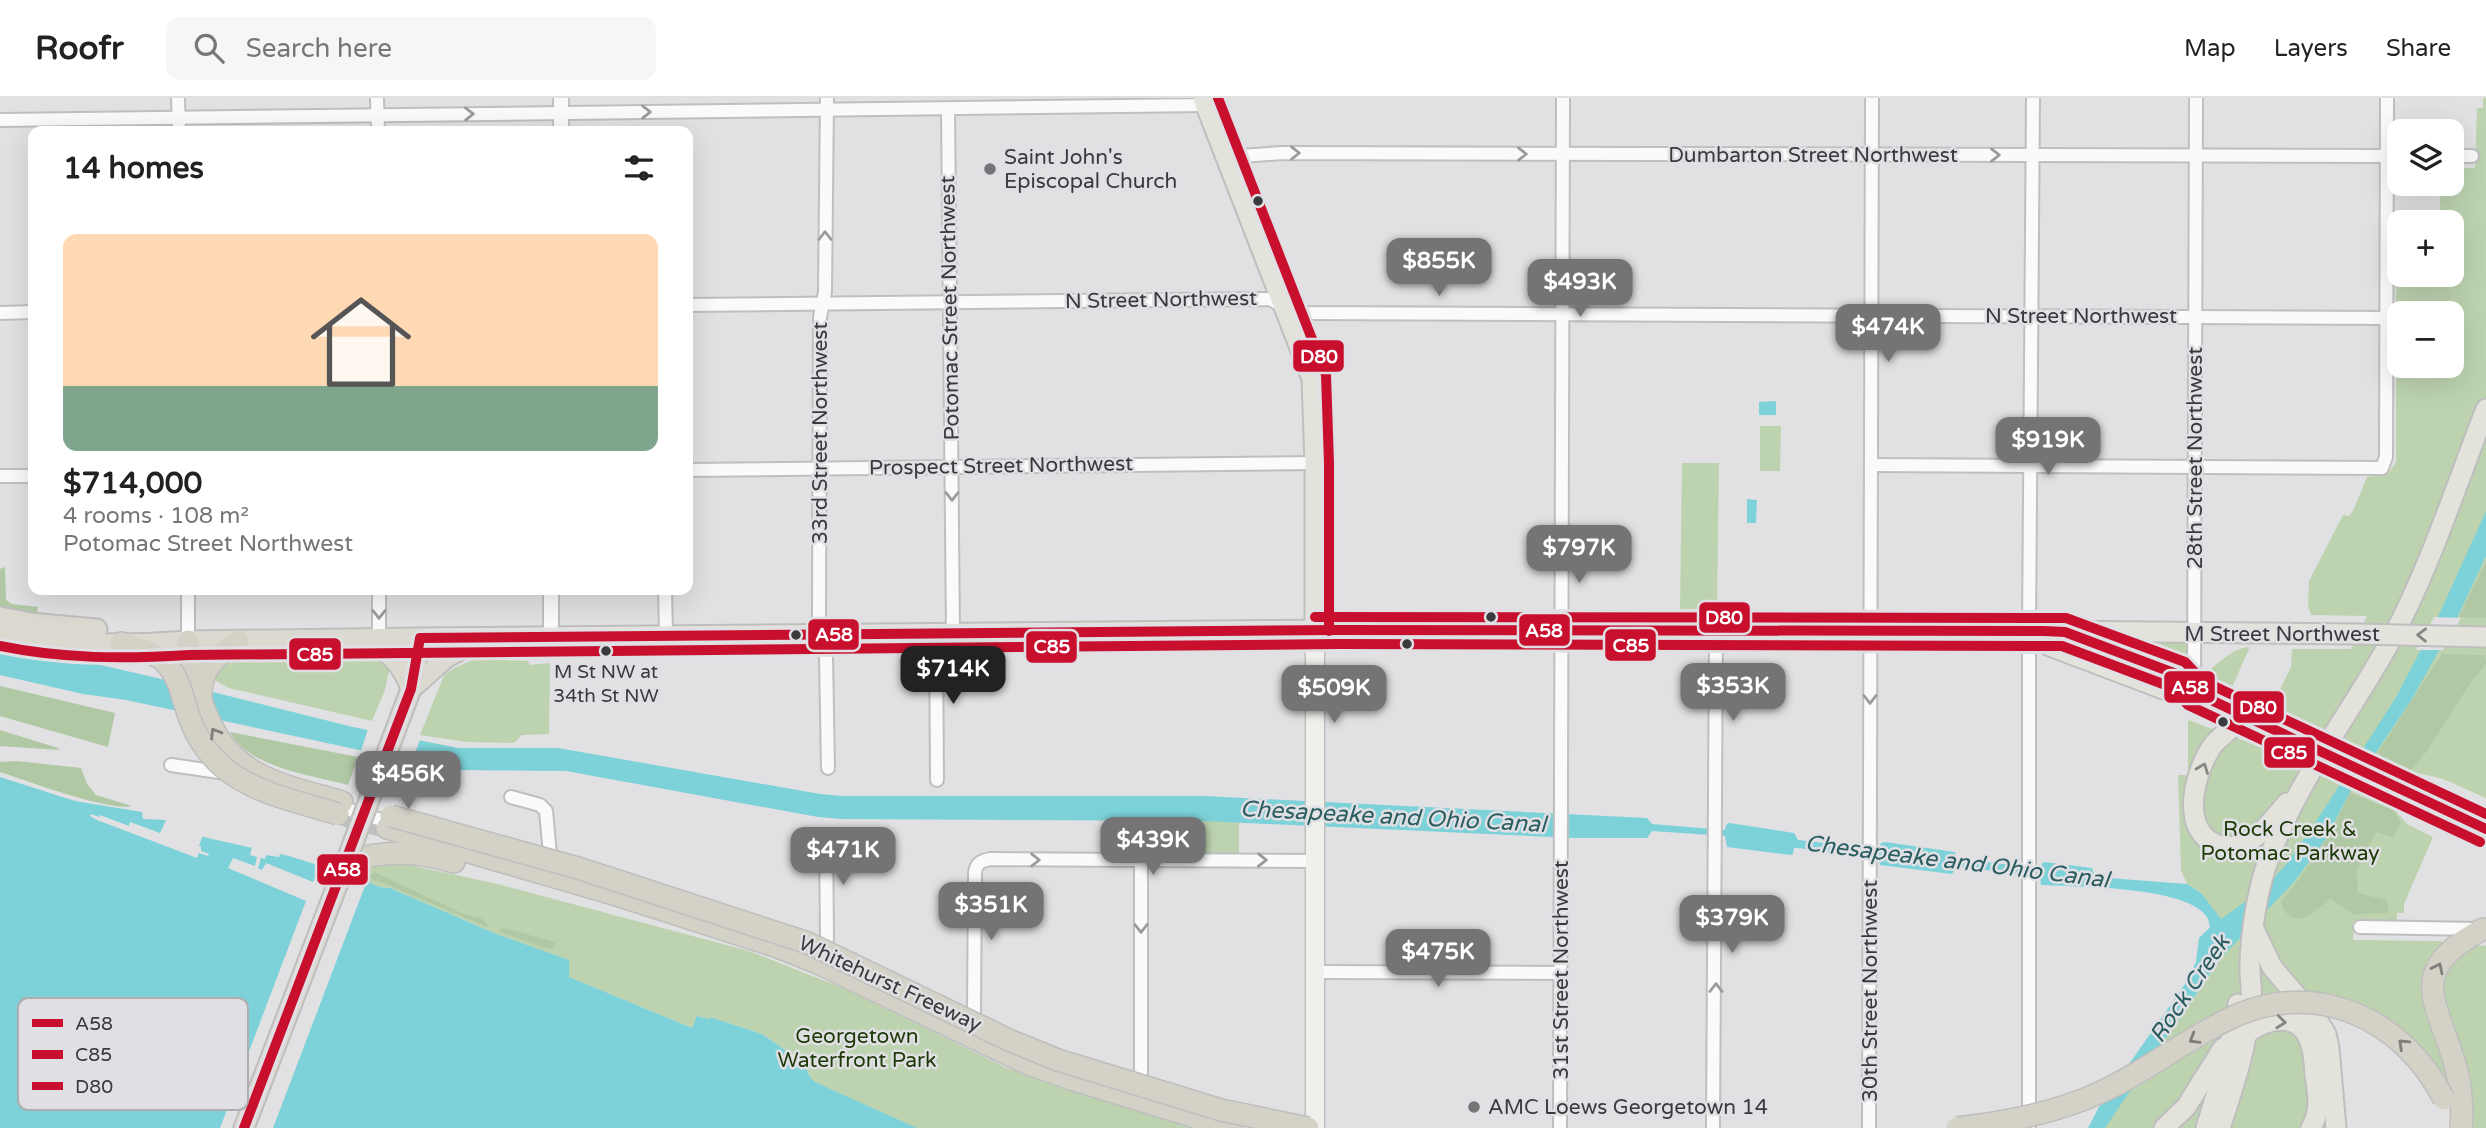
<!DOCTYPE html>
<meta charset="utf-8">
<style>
body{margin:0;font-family:"Varela Round",sans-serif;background:#f6f6f6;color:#222;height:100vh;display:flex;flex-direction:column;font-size:26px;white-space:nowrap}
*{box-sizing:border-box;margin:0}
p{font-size:23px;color:#767676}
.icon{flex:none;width:38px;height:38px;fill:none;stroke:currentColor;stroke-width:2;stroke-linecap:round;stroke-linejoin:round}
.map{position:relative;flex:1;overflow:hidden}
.side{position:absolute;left:28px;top:28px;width:665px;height:469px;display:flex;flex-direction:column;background:#fff;border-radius:14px;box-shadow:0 7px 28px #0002}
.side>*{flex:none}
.controls{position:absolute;left:2387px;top:21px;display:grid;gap:14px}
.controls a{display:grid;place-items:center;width:77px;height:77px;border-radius:14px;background:#fff;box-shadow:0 7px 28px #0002;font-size:35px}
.price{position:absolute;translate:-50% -60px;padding:0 16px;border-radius:14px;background:#747476;color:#fff;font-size:23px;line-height:46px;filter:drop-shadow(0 2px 4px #0008)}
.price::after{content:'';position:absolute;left:50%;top:42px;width:21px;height:16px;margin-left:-10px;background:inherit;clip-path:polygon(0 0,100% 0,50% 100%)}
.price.active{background:#222;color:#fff}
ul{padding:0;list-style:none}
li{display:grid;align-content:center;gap:14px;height:371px;padding:0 35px}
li+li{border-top:2px solid #e0e0e0}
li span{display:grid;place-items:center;height:217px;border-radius:14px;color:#555}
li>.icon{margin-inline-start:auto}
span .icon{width:126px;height:126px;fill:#fffc;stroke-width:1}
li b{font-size:30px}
h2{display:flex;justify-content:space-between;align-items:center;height:84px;padding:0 35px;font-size:30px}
header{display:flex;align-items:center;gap:42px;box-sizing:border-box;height:98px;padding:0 35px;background:#fff;border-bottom:2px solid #e0e0e0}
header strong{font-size:33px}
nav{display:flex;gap:38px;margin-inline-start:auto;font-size:24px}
.search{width:490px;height:63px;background:#f6f6f6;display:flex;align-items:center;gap:18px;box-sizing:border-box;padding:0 24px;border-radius:14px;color:#767676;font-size:26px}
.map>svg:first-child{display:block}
.green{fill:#bdd3b0;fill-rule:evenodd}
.forest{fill:#b0c8a3}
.water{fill:#7cd2d8}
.pier{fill:#e1e1e3}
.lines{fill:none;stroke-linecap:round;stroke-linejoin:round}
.motorway-tunnel{stroke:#bfc0c1;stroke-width:21;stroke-dasharray:21 10;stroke-linecap:butt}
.minor-casing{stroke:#bfbfc0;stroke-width:16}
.tertiary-casing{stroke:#bfbfc0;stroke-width:18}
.secondary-casing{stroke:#bfbfc0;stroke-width:21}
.primary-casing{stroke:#bebebf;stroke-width:23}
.trunk-casing{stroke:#bebebf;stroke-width:23}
.motorway-casing{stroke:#bebebf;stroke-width:24}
.minor{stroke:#fafafb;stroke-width:12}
.tertiary{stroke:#fafafb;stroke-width:14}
.secondary{stroke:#efefec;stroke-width:18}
.primary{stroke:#e4e3db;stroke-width:19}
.trunk{stroke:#dcdad0;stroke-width:19}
.motorway{stroke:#d4d2c6;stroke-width:21}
.primary-bridge-casing{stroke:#bebebf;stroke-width:23;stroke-linecap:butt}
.trunk-bridge-casing{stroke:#bebebf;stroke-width:23;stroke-linecap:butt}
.motorway-bridge-casing{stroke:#bebebf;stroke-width:24;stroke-linecap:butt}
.primary-bridge{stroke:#e4e3db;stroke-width:19}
.trunk-bridge{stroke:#dcdad0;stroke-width:19}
.motorway-bridge{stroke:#d4d2c6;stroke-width:21}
.bus-1-casing{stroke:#e0e0e4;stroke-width:16}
.bus-2-casing{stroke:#e0e0e4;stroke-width:16}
.bus-3-casing{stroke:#e0e0e4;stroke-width:16}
.bus-1{stroke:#c8102e;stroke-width:10}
.bus-2{stroke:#c8102e;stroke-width:10}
.bus-3{stroke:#c8102e;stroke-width:10}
.oneway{stroke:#9a9a9b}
.oneway2{stroke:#868683}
.oneway3{stroke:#7f7e7a}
.poi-dot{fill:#747476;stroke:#e0e0e4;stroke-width:2.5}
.bus-dot{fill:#393a3b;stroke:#e0e0e4;stroke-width:2.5}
.labels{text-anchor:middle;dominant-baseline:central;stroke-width:5;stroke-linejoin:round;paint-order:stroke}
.bus-label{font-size:19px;fill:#393a3b;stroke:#e0e0e4}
.street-label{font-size:21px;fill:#393a3b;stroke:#e0e0e4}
.poi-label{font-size:21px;fill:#393a3b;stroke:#e0e0e4;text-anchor:start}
.park-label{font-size:21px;fill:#1c3906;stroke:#e0e0e4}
.water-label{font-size:23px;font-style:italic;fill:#295d60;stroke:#e0e0e4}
.key{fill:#e0e0e4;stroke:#aeaeb1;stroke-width:2}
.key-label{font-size:19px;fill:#393a3b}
.line-badge{stroke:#e0e0e4;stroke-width:2.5}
.badge-label{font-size:19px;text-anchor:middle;font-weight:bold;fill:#fff}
</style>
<header>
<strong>Roofr</strong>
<div class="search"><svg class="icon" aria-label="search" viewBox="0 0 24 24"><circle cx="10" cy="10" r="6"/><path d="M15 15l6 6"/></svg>Search here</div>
<nav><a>Map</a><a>Layers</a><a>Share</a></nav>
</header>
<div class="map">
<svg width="2486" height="1030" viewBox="0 0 2486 1030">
<rect width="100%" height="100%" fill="#e1e1e3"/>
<g class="green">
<path d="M2483,0H2486V700L2443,681L2410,673L2393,710L2407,726L2433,739L2404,806V815H2397V823H2354L2353,842L2441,843L2445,847L2425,885L2424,905L2441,950L2457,1009L2446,989L2325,900L2312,1030H2105L2114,1014L2230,848L2201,795L2187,786L2181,772L2178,677H2188V622L2258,648L2275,611L2272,607L2291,569L2292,551H2351L2367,518L2311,517L2308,507L2309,483L2343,417L2349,418L2353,413L2367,379L2387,377L2396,364V124L2440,123V86H2452V70H2475L2477,10H2483ZM2399,124H2452V177H2399ZM2399,215H2452V268H2399Z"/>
<polygon points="1760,328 1781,328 1780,373 1760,373"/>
<polygon points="1682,365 1719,365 1717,511 1680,511"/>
<polygon points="2158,544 2185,545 2187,548 2188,571 2183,573 2144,558 2146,549"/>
<path d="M2248,549L2249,551L2232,589L2211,578L2212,570C2223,561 2233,551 2248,549Z"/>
<polygon points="371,555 390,568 385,592 372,623 229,590 212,581 216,572 233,557"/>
<polygon points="475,561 528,563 530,567 550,565 549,636 522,637 514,645 467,644 420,637 444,577 454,570"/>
<polygon points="1202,723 1239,723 1239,757 1201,755"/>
<polygon points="400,765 498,786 749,853 848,892 1009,971 1203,1030 917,1030 905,1026 815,984 810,979 804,965 762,936 710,919 709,921 698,918 692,930 569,879 568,862 494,835 390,790 379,789 365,782 372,767"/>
<path d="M2474,847L2486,848V1030H2468L2442,893C2446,870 2455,860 2474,847Z"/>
</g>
<g class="forest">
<polygon points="2486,464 2486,520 2459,519"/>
<polygon points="5,469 6,502 12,506 38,509 37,515 0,508 0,471"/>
<polygon points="2442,556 2485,557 2486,566 2469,587 2427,653 2410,673 2381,658 2379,653"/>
<polygon points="0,588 115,615 108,649 0,618"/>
<polygon points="0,632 58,650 59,652 0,648"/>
<path d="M230,634L358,659L348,687C311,677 249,670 230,634Z"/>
<path d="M17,663L81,670L87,686L96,697L132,708C110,714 25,682 0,674V664Z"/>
<path d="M2350,695L2393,712L2401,725L2393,739L2376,734L2357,773L2358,795L2386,802L2389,808L2387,815L2352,816L2330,800C2316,814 2291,836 2281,804C2311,767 2330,737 2350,695Z"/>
<polygon points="376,775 464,816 481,820 488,827 487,829 388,787 370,780 370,776"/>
<polygon points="505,830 554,844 555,846 551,851 548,851 500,834 499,831"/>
</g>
<g class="water">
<polygon points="1776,303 1776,317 1759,317 1759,304"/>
<polygon points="1747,401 1757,402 1756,425 1747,425"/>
<path d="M2486,413V458L2457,520L2412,601L2351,692L2325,742L2294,784L2220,861L2105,1030H2088L2099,1009L2185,886L2196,864L2199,840L2210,829C2209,826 2209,822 2207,819C2187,788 2077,789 2041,787L2040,778L1957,769L1952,776L1880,767L1878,759L1797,750H1794L1793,756L1791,757L1727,749L1725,738L1652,733L1647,740H1576L1202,723L842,721L818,719L566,673L453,672L126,602L83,596L0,577V544L153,579L353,629L458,650H558L820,696L842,698H1204L1647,720L1652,726L1725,732L1726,727L1729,725L1794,735L1798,742L1879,751L1881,745L1885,744L1955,754L1957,761L2041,770L2042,765L2045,764L2092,770L2095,779L2187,786L2201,795L2221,821L2263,791L2284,769L2317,722L2395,601L2437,521Z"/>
<polygon points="0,679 75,703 142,714 143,721 166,722 190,736 289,758 365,782 379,789 390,790 494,835 569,862 569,879 692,930 697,918 709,921 710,919 762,936 804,965 810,979 815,984 917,1030 0,1030"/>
</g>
<g class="pier">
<polygon points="2434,519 2461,520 2443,552 2416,552"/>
<polygon points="369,628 421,639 411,666 360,656"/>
<polygon points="2359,649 2377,658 2355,692 2337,684"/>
<polygon points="91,716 99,719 100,717 129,728 130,724 160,735 166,722 203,737 199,748 201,749 201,753 209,756 208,758 199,755 197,760 97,722 90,718"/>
<polygon points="252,749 280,756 279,759 266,757 265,761 261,760 258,770 262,772 266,765 313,784 320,765 368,780 273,1030 220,1030 306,803 228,770 233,760 255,768 257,759 250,757"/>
</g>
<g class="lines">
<polyline class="motorway-tunnel" points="338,716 387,730"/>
<g class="minor-casing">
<g id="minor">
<polyline points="178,0 179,33"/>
<polyline points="377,0 378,33"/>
<polyline points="827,0 825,194 820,219 819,520 826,558 828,670"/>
<polyline points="948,11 953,535"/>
<polyline points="0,22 1206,7"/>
<polyline points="2452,58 2472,58"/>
<polyline points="1227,59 1282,55 2399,58"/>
<polyline points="688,207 1270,201 1291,213 1302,215 2386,220"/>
<polyline points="0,215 33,214"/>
<polyline points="1871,367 2382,370 2386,359 2387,0"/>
<polyline points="688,372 1315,365"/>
<polyline points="0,378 33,378"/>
<polyline points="665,492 666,538"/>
<polyline points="936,535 937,682"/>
<polyline points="379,541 379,492"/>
<polyline points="188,543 188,492"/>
<polyline points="2194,594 2196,0"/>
<polyline points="171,667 226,675"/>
<polyline points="511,699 540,707 546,713 551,767"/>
<polyline points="334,707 397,727"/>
<polyline points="826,737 827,841"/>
<polyline points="2360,829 2479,831"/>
<polyline points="1315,874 1562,875"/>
<path d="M974,913L975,775C976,766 980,763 990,761L1315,763"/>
<polyline points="1141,977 1141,762"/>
<polyline points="1560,1030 1563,0"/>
<polyline points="1713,1030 1716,533"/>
<polyline points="1869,1030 1872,0"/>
<polyline points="2029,1030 2029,533 2033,0"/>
</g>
</g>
<g class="tertiary-casing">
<g id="tertiary">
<polyline points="561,33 561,0"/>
<polyline points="551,539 551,492"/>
</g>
</g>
<g class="secondary-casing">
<polyline id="secondary" points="1315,533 1315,1030"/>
</g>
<g class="primary-casing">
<g id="primary">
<polyline points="1203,0 1312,281 1315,365 1315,533"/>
<polyline points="2030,533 2050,548 2174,595 2194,594"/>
<polyline points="2077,538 2179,577 2194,594 2257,624"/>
<polyline points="420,540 1338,532 2044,533 2358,536"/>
<path d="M2246,619C2235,628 2222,636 2213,647C2195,672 2178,733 2218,747C2228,750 2239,748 2249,743C2264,735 2276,717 2287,705"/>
<polyline points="2402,691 2486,731"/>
<polyline points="2254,831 2272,869 2318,923 2326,936 2329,950 2336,1030"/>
<path d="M2246,936C2266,921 2300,912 2310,944C2314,954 2314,966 2315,977C2318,997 2321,1012 2311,1030"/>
<polyline points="2164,1030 2186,1009 2223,950"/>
<polyline points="2206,1030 2226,965 2238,906"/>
<path d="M2220,1030C2233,990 2247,949 2251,906C2253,892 2249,878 2250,864C2251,832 2258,789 2269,760C2298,681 2351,615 2391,542C2430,469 2456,388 2486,311"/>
</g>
</g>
<g class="trunk-casing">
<g id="trunk">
<polyline points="0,519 30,525 97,531"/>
<path d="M0,534C57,547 129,548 188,543L420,540L411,591L377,681"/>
<path d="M367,542C390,555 402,566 411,591"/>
<polyline points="411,591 447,559 484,540"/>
<polyline points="244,1030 346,764"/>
</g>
</g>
<g class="motorway-casing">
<g id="motorway">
<path d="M188,543C196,590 206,644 250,671C276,688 312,695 342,704"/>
<polyline points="121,545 149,554 162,561"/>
<path d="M201,595C202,569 217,557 238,543"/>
<polyline points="387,730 620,798 778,849 818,865 1026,965 1071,981 1231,1030"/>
<path d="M346,764C384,752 417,753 454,764"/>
<path d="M2461,1030C2463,1008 2461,987 2455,966C2435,899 2406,873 2483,831"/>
</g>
</g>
<use href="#minor" class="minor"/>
<use href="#tertiary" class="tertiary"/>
<use href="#secondary" class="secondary"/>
<use href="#primary" class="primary"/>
<use href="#trunk" class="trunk"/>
<use href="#motorway" class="motorway"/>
<g class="primary-bridge-casing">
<g id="primary-bridge">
<polyline points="2358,536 2486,539"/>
<polyline points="2267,629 2402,691"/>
</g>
</g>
<g class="trunk-bridge-casing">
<polyline id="trunk-bridge" points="346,764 377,681"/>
</g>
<g class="motorway-bridge-casing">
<g id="motorway-bridge">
<path d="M162,561C181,579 182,601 191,624C217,689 279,698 338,716"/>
<polyline points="391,718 578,770 808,845 1011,943 1058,962 1221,1012 1308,1030"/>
<path d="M1957,1030C2007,1024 2056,1015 2101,994C2148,973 2188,939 2235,918C2319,881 2404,922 2444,1001"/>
</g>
</g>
<use href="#primary-bridge" class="primary-bridge"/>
<use href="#trunk-bridge" class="trunk-bridge"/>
<use href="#motorway-bridge" class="motorway-bridge"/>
<g class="bus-1-casing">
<polyline id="bus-1" points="244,1030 411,591 420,540 1338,532 2044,533 2065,534 2179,577 2194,594 2486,731"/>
</g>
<g class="bus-2-casing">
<path id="bus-2" d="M0,548C62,561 125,561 189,557L1338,546L2062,548L2171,589L2188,607L2480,744"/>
</g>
<g class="bus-3-casing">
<g id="bus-3">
<polyline points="1218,0 1326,277 1329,365 1329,533"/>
<polyline points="1315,519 2066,520 2185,564 2203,583 2486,716"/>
</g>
</g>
<use href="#bus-1" class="bus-1"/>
<use href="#bus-2" class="bus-2"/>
<use href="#bus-3" class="bus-3"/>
</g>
<defs><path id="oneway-chevron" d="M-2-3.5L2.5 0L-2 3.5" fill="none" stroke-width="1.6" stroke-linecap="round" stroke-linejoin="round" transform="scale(1.75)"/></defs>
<g class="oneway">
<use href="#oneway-chevron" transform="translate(646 14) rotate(-1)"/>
<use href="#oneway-chevron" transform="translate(469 16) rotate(-1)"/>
<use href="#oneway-chevron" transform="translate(1295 55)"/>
<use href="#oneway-chevron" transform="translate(1522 56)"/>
<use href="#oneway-chevron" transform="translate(1995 57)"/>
<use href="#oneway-chevron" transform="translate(825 138) rotate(-90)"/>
<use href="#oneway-chevron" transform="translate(952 398) rotate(90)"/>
<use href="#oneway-chevron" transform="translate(379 516) rotate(90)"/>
<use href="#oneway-chevron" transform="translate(1870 601) rotate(90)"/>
<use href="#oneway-chevron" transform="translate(1035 762)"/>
<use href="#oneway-chevron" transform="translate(1262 762) rotate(1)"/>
<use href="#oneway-chevron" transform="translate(1141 830) rotate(90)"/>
<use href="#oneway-chevron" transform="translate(1716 890) rotate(-90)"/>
</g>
<g class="oneway2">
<use href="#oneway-chevron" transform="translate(2422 537) rotate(-179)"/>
<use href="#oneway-chevron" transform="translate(2203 670) rotate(-69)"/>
<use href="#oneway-chevron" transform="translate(2281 924) rotate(6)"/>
</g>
<g class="oneway3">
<use href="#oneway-chevron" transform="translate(215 635) rotate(-121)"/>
<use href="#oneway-chevron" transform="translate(2438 870) rotate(-64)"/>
<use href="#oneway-chevron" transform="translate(2194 941) rotate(149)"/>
<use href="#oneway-chevron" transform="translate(2403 946) rotate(-137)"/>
</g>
<g class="poi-dot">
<circle cx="990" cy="71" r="7"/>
<circle cx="1474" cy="1009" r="7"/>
</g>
<g class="bus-dot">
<circle cx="1258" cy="103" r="6"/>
<circle cx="1491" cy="519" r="6"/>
<circle cx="796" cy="537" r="6"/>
<circle cx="1407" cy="546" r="6"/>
<circle cx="606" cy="553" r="6"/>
<circle cx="2223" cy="624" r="6"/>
</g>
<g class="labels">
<g class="bus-label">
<text x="606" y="574">M St NW at<tspan x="606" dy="24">34th St NW</tspan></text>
</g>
<g class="street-label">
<text x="1813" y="57">Dumbarton Street Northwest</text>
<text transform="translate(1161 202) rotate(-1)">N Street Northwest</text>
<text transform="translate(950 210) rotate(-91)">Potomac Street Northwest</text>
<text x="2081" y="218">N Street Northwest</text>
<text transform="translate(820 335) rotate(-90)">33rd Street Northwest</text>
<text transform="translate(2195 360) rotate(-90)">28th Street Northwest</text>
<text transform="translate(1001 368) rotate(-1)">Prospect Street Northwest</text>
<text x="2282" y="536">M Street Northwest</text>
<text transform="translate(1561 872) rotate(-90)">31st Street Northwest</text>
<text transform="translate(890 886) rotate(25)">Whitehurst Freeway</text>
<text transform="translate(1870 893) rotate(-90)">30th Street Northwest</text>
</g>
<g class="poi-label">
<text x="1004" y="59">Saint John's<tspan x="1004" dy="24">Episcopal Church</tspan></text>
<text x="1488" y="1009">AMC Loews Georgetown 14</text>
</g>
<g class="park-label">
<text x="2290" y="731">Rock Creek &amp;<tspan x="2290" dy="24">Potomac Parkway</tspan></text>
<text x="857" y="938">Georgetown<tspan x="857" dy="24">Waterfront Park</tspan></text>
</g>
<g class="water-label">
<text transform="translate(1393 719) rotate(3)">Chesapeake and Ohio Canal</text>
<text transform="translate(1957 764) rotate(7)">Chesapeake and Ohio Canal</text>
<text transform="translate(2190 891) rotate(-56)">Rock Creek</text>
</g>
</g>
<rect x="18" y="900" width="230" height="112" rx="10" class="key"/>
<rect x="32" y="921" width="31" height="8" fill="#c8102e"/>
<rect x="32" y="952" width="31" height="9" fill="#c8102e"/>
<rect x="32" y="984" width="31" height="8" fill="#c8102e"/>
<g class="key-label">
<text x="75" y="932">A58</text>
<text x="75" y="963">C85</text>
<text x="75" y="995">D80</text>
</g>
<g class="line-badge">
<rect x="1292" y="241" width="53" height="34" rx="7" fill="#c8102e"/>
<rect x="1698" y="503" width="53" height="33" rx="7" fill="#c8102e"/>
<rect x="1518" y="515" width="53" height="34" rx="7" fill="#c8102e"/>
<rect x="807" y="520" width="53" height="33" rx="7" fill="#c8102e"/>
<rect x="1604" y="530" width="53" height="34" rx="7" fill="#c8102e"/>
<rect x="1025" y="532" width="53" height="34" rx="7" fill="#c8102e"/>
<rect x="288" y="539" width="54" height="34" rx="7" fill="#c8102e"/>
<rect x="2163" y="572" width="53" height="34" rx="7" fill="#c8102e"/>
<rect x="2232" y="592" width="53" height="34" rx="7" fill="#c8102e"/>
<rect x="2263" y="638" width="53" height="33" rx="7" fill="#c8102e"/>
<rect x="316" y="755" width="53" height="33" rx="7" fill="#c8102e"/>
</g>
<g class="badge-label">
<text x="1319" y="265">D80</text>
<text x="1724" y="526">D80</text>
<text x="1544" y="539">A58</text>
<text x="834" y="543">A58</text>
<text x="1631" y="554">C85</text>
<text x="1052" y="555">C85</text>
<text x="315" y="563">C85</text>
<text x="2190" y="596">A58</text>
<text x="2258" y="616">D80</text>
<text x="2289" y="661">C85</text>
<text x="342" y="778">A58</text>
</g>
</svg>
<div class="controls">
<a><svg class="icon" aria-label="layers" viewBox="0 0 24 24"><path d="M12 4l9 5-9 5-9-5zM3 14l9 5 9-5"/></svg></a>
<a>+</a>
<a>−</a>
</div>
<b class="price" style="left:1439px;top:200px">$855K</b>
<b class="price" style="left:1580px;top:221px">$493K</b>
<b class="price" style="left:1888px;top:266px">$474K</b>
<b class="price" style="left:2048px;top:379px">$919K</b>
<b class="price" style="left:1579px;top:487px">$797K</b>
<b class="price active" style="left:953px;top:608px">$714K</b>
<b class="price" style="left:1733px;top:625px">$353K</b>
<b class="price" style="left:1334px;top:627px">$509K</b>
<b class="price" style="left:408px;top:713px">$456K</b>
<b class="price" style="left:1153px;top:779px">$439K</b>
<b class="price" style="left:843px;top:789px">$471K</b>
<b class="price" style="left:991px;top:844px">$351K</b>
<b class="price" style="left:1732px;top:857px">$379K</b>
<b class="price" style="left:1438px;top:891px">$475K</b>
<section class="side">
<h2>14 homes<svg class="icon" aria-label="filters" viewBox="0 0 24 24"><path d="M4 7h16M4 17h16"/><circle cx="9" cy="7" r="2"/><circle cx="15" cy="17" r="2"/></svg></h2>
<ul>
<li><span style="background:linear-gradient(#ffd9b3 70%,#7fa58c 0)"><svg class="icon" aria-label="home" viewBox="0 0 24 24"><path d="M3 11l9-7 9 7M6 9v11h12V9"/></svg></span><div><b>$714,000</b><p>4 rooms · 108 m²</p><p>Potomac Street Northwest</p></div></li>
</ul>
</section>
</div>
